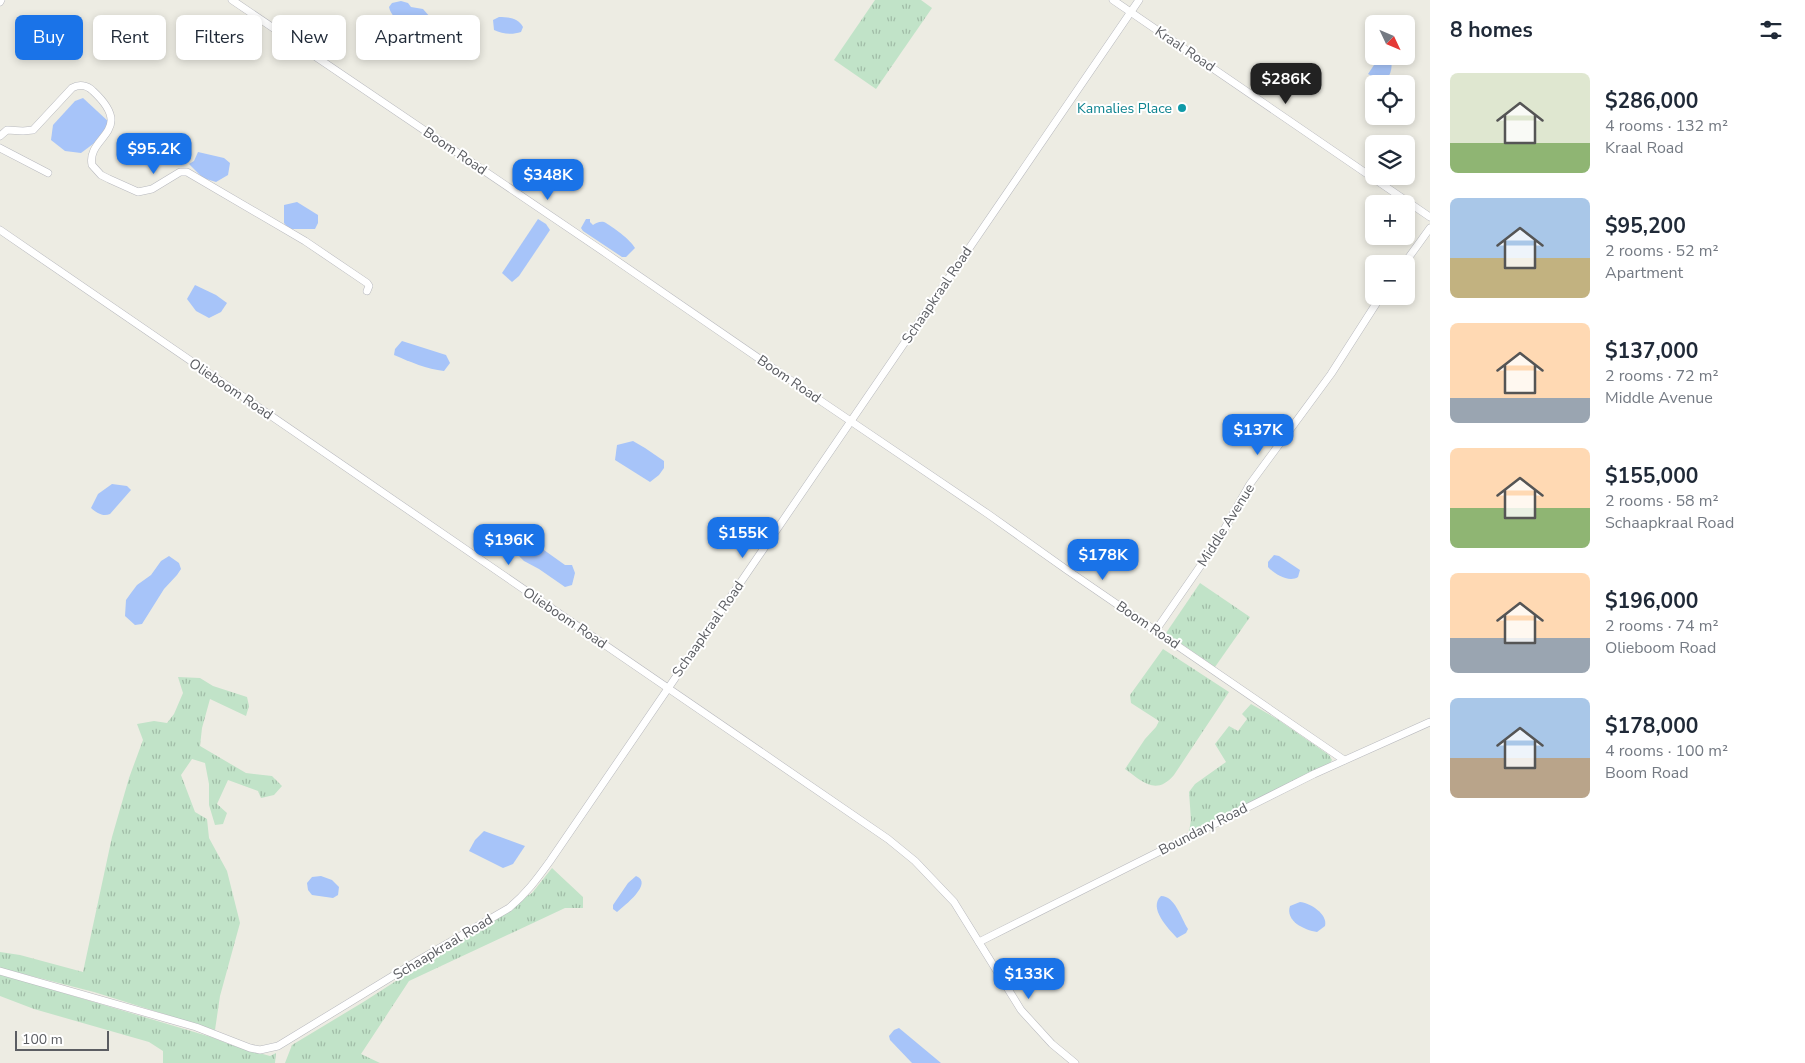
<!DOCTYPE html>
<meta charset="utf-8">
<style>
body{margin:0;font-family:"Nunito Sans",sans-serif;background:#f6f6f7;color:#1f2937;height:100vh;display:flex;flex-direction:column;font-size:19px;white-space:nowrap}
*{box-sizing:border-box;margin:0}
p{font-size:16px;color:#747a83}
.icon{flex:none;width:28px;height:28px;fill:none;stroke:currentColor;stroke-width:2;stroke-linecap:round;stroke-linejoin:round}
.map{position:relative;flex:1;overflow:hidden}
.drawer{display:flex;flex-direction:column;background:#fff;width:375px}
.drawer>*{flex:none}
.banner{position:absolute;left:15px;top:15px;width:475px;height:45px;display:flex;gap:10px}
.needle{width:32px;rotate:134deg}
.tools{position:absolute;left:1365px;top:15px;display:grid;gap:10px}
.tools a{display:grid;place-items:center;width:50px;height:50px;border-radius:8px;background:#fff;box-shadow:0 2px 8px #0003;font-size:25px}
.scale{position:absolute;left:15px;bottom:12px;width:94px;box-sizing:border-box;padding-left:5px;border:2px solid #5b5d62;border-top:0;font-size:14px;line-height:18px;white-space:nowrap;color:#5b5d62;-webkit-text-stroke:4px #fff;paint-order:stroke}
.price{position:absolute;translate:-50% -42px;padding:0 11px;border-radius:10px;background:#1a73e8;color:#fff;font-size:16px;line-height:32px;filter:drop-shadow(0 1px 2px #0008)}
.price::after{content:'';position:absolute;left:50%;top:30px;width:15px;height:11px;margin-left:-8px;background:inherit;clip-path:polygon(0 0,100% 0,50% 100%)}
.price.current{background:#222;color:#fff}
ul{padding:0;list-style:none}
li{display:flex;align-items:center;gap:15px;height:125px;padding:0 20px}
li span{display:grid;place-items:center;flex:none;width:140px;height:100px;border-radius:8px;color:#555}
li>.icon{margin-inline-start:auto}
span .icon{width:60px;height:60px;fill:#fffc;stroke-width:1}
li b{font-size:21px}
h2{display:flex;justify-content:space-between;align-items:center;height:60px;padding:0 20px;font-size:21px}
.chip{padding:0 18px;border-radius:8px;background:#fff;box-shadow:0 2px 8px #0003;font-size:18px;line-height:45px}
.chip.current{background:#1a73e8;color:#fff}
main{display:flex;flex:1;min-height:0}
.map>svg:first-child{display:block}
.grass{fill:url(#grass-tufts)}
.water{fill:#a7c4f9}
.lines{fill:none;stroke-linecap:round;stroke-linejoin:round}
.minor-casing{stroke:#b8b9be;stroke-width:8}
.minor{stroke:#fff;stroke-width:7}
.culture-dot{fill:#0f9aa8;stroke:#fff;stroke-width:2}
.labels{text-anchor:middle;dominant-baseline:central;stroke-width:4;stroke-linejoin:round;paint-order:stroke}
.street-label{font-size:14px;fill:#5b5d62;stroke:#fff}
.culture-label{font-size:14px;fill:#0d838f;stroke:#fff;text-anchor:end}
</style>
<main>
<div class="map">
<svg width="1430" height="1063" viewBox="0 0 1430 1063">
<defs>
<pattern id="grass-tufts" width="24" height="20" patternUnits="userSpaceOnUse" patternTransform="scale(1.25)"><rect width="24" height="20" fill="#c1e3c8"/><path d="M3 7l-1-3M5 7V3M7 7l1-3M15 17l-1-3M17 17v-4M19 17l1-3" fill="none" stroke="#a0bba6"/></pattern>
</defs>
<rect width="100%" height="100%" fill="#edece3"/>
<g class="grass">
<polygon points="875,0 921,0 932,8 876,89 834,60"/>
<polygon points="1200,583 1250,617 1215,667 1166,633"/>
<path d="M1163,649L1229,692L1174,775C1156,796 1143,782 1125,769L1145,739L1156,727L1159,721L1131,703L1130,695Z"/>
<polygon points="178,677 200,678 213,686 247,697 249,706 246,716 210,699 202,728 200,746 246,773 272,776 282,786 274,795 261,798 258,791 228,780 217,804 227,813 223,824 215,825 209,805 209,784 205,763 192,759 181,775 195,812 207,819 209,838 227,871 240,923 220,996 215,1030 94,992 0,968 0,952 20,955 83,972 112,837 129,778 143,740 137,724 154,721 167,723 174,714 183,693"/>
<polygon points="1251,704 1277,719 1329,755 1332,760 1330,763 1243,807 1189,832 1191,820 1189,792 1195,784 1226,762 1215,744 1229,726 1238,731 1247,719 1242,714"/>
<polygon points="552,868 583,897 583,908 565,908 409,981 361,1054 380,1063 285,1063 292,1045 365,1001 532,893"/>
<polygon points="0,974 211,1037 234,1046 270,1056 276,1053 275,1063 163,1063 163,1051 149,1042 34,1009 0,996"/>
</g>
<g class="water">
<path d="M401,1L408,3L411,7L423,9L430,17L428,24C413,27 393,24 389,7L392,3Z"/>
<path d="M499,17C509,17 518,18 523,27L521,32C512,35 502,34 494,30L493,20Z"/>
<path d="M1380,56H1390C1393,65 1392,74 1385,81H1382L1381,84H1377L1375,82L1373,84L1370,82V75L1368,74Z"/>
<polygon points="83,98 110,123 97,141 81,153 65,151 51,140 53,125 75,101"/>
<polygon points="198,152 224,158 230,163 228,175 216,182 203,178 189,164 194,161"/>
<polygon points="297,202 318,215 318,223 315,229 289,229 284,223 284,205"/>
<polygon points="538,219 546,224 550,230 519,276 512,282 502,273"/>
<path d="M586,219H590V222L593,225C596,223 600,221 604,222C612,226 631,240 635,248L626,257H622L583,231L581,228Z"/>
<polygon points="195,285 216,295 227,303 221,312 209,318 196,311 187,299"/>
<path d="M402,341L446,355L450,363L444,371C427,369 410,362 394,355L395,349Z"/>
<polygon points="633,441 645,448 664,461 664,468 659,475 650,482 615,460 617,445"/>
<path d="M112,484L127,486L131,490L110,514C103,517 97,513 91,508L98,494Z"/>
<path d="M520,533L565,565H572L575,573L572,585L565,587L539,569L524,561L511,548C511,541 514,537 520,533Z"/>
<path d="M1274,555L1279,556L1300,570L1298,577C1289,583 1274,574 1268,567V562Z"/>
<polygon points="169,556 179,563 181,569 177,575 164,589 142,624 135,625 125,616 126,600 131,593 137,585 151,575 161,561"/>
<polygon points="484,831 525,846 513,864 503,868 469,851 475,840"/>
<polygon points="321,876 332,880 339,887 338,895 333,898 312,895 308,890 307,883 312,877"/>
<path d="M636,876C654,883 624,906 617,912L613,909V905L628,883Z"/>
<path d="M1161,896C1175,896 1181,918 1188,929L1186,933L1177,938C1168,928 1148,908 1161,896Z"/>
<path d="M1300,902C1310,903 1328,914 1325,926L1317,932C1304,930 1285,921 1290,906Z"/>
<polygon points="899,1028 941,1063 912,1063 890,1040 889,1036 894,1030"/>
</g>
<g class="lines">
<g class="minor-casing">
<g id="minor">
<polyline points="232,0 607,254 818,399 988,514 1067,570 1344,760"/>
<polyline points="1113,0 1430,217"/>
<polyline points="0,2 1,0"/>
<path d="M0,136L7,130L23,131L33,130L72,88C79,84 87,85 93,91C137,132 86,136 92,165L101,175L109,179L138,192L152,189L180,172H187L305,241L367,283L369,286L367,291"/>
<polyline points="0,148 48,173"/>
<polyline points="0,230 888,839 915,861 954,902 1021,1010 1052,1044 1075,1063"/>
<polyline points="1404,264 1430,228"/>
<polyline points="1156,630 1217,542 1250,484 1331,374 1381,296"/>
<polyline points="979,942 1314,774 1430,722"/>
<path d="M0,971L196,1027L250,1048L260,1050L278,1046L419,960L509,908C526,894 537,879 550,861L1139,0"/>
</g>
</g>
<use href="#minor" class="minor"/>
</g>
<circle class="culture-dot" cx="1182" cy="108" r="5"/>
<g class="labels">
<g class="street-label">
<text transform="translate(1185 49) rotate(34)">Kraal Road</text>
<text transform="translate(455 151) rotate(34)">Boom Road</text>
<text transform="translate(937 295) rotate(-56)">Schaapkraal Road</text>
<text transform="translate(789 379) rotate(34)">Boom Road</text>
<text transform="translate(231 389) rotate(34)">Olieboom Road</text>
<text transform="translate(1226 525) rotate(-58)">Middle Avenue</text>
<text transform="translate(565 618) rotate(34)">Olieboom Road</text>
<text transform="translate(1148 625) rotate(34)">Boom Road</text>
<text transform="translate(708 629) rotate(-55)">Schaapkraal Road</text>
<text transform="translate(1203 829) rotate(-27)">Boundary Road</text>
<text transform="translate(443 947) rotate(-31)">Schaapkraal Road</text>
</g>
<g class="culture-label">
<text x="1172" y="108">Kamalies Place</text>
</g>
</g>
</svg>
<div class="tools">
<a><svg class="needle" viewBox="-14 -14 28 28"><path d="M0-13l5 13h-10z" fill="#e53935"/><path d="M0 13l5-13h-10z" fill="#747a83"/></svg></a>
<a><svg class="icon" aria-label="locate" viewBox="0 0 24 24"><circle cx="12" cy="12" r="6"/><path d="M12 2v4M12 18v4M2 12h4M18 12h4"/></svg></a>
<a><svg class="icon" aria-label="layers" viewBox="0 0 24 24"><path d="M12 4l9 5-9 5-9-5zM3 14l9 5 9-5"/></svg></a>
<a>+</a>
<a>−</a>
</div>
<div class="scale">100 m</div>
<b class="price current" style="left:1286px;top:105px">$286K</b>
<b class="price" style="left:154px;top:175px">$95.2K</b>
<b class="price" style="left:548px;top:201px">$348K</b>
<b class="price" style="left:1258px;top:456px">$137K</b>
<b class="price" style="left:743px;top:559px">$155K</b>
<b class="price" style="left:509px;top:566px">$196K</b>
<b class="price" style="left:1103px;top:581px">$178K</b>
<b class="price" style="left:1029px;top:1000px">$133K</b>
<div class="banner">
<a class="chip current">Buy</a>
<a class="chip">Rent</a>
<a class="chip">Filters</a>
<a class="chip">New</a>
<a class="chip">Apartment</a>
</div>
</div>
<section class="drawer">
<h2>8 homes<svg class="icon" aria-label="filters" viewBox="0 0 24 24"><path d="M4 7h16M4 17h16"/><circle cx="9" cy="7" r="2"/><circle cx="15" cy="17" r="2"/></svg></h2>
<ul>
<li><span style="background:linear-gradient(#dfe7d0 70%,#8fb573 0)"><svg class="icon" aria-label="home" viewBox="0 0 24 24"><path d="M3 11l9-7 9 7M6 9v11h12V9"/></svg></span><div><b>$286,000</b><p>4 rooms · 132 m²</p><p>Kraal Road</p></div></li>
<li><span style="background:linear-gradient(#a9c7e8 60%,#c2b280 0)"><svg class="icon" aria-label="home" viewBox="0 0 24 24"><path d="M3 11l9-7 9 7M6 9v11h12V9"/></svg></span><div><b>$95,200</b><p>2 rooms · 52 m²</p><p>Apartment</p></div></li>
<li><span style="background:linear-gradient(#ffd9b3 75%,#9aa5b1 0)"><svg class="icon" aria-label="home" viewBox="0 0 24 24"><path d="M3 11l9-7 9 7M6 9v11h12V9"/></svg></span><div><b>$137,000</b><p>2 rooms · 72 m²</p><p>Middle Avenue</p></div></li>
<li><span style="background:linear-gradient(#ffd9b3 60%,#8fb573 0)"><svg class="icon" aria-label="home" viewBox="0 0 24 24"><path d="M3 11l9-7 9 7M6 9v11h12V9"/></svg></span><div><b>$155,000</b><p>2 rooms · 58 m²</p><p>Schaapkraal Road</p></div></li>
<li><span style="background:linear-gradient(#ffd9b3 65%,#9aa5b1 0)"><svg class="icon" aria-label="home" viewBox="0 0 24 24"><path d="M3 11l9-7 9 7M6 9v11h12V9"/></svg></span><div><b>$196,000</b><p>2 rooms · 74 m²</p><p>Olieboom Road</p></div></li>
<li><span style="background:linear-gradient(#a9c7e8 60%,#b9a48a 0)"><svg class="icon" aria-label="home" viewBox="0 0 24 24"><path d="M3 11l9-7 9 7M6 9v11h12V9"/></svg></span><div><b>$178,000</b><p>4 rooms · 100 m²</p><p>Boom Road</p></div></li>
</ul>
</section>
</main>
